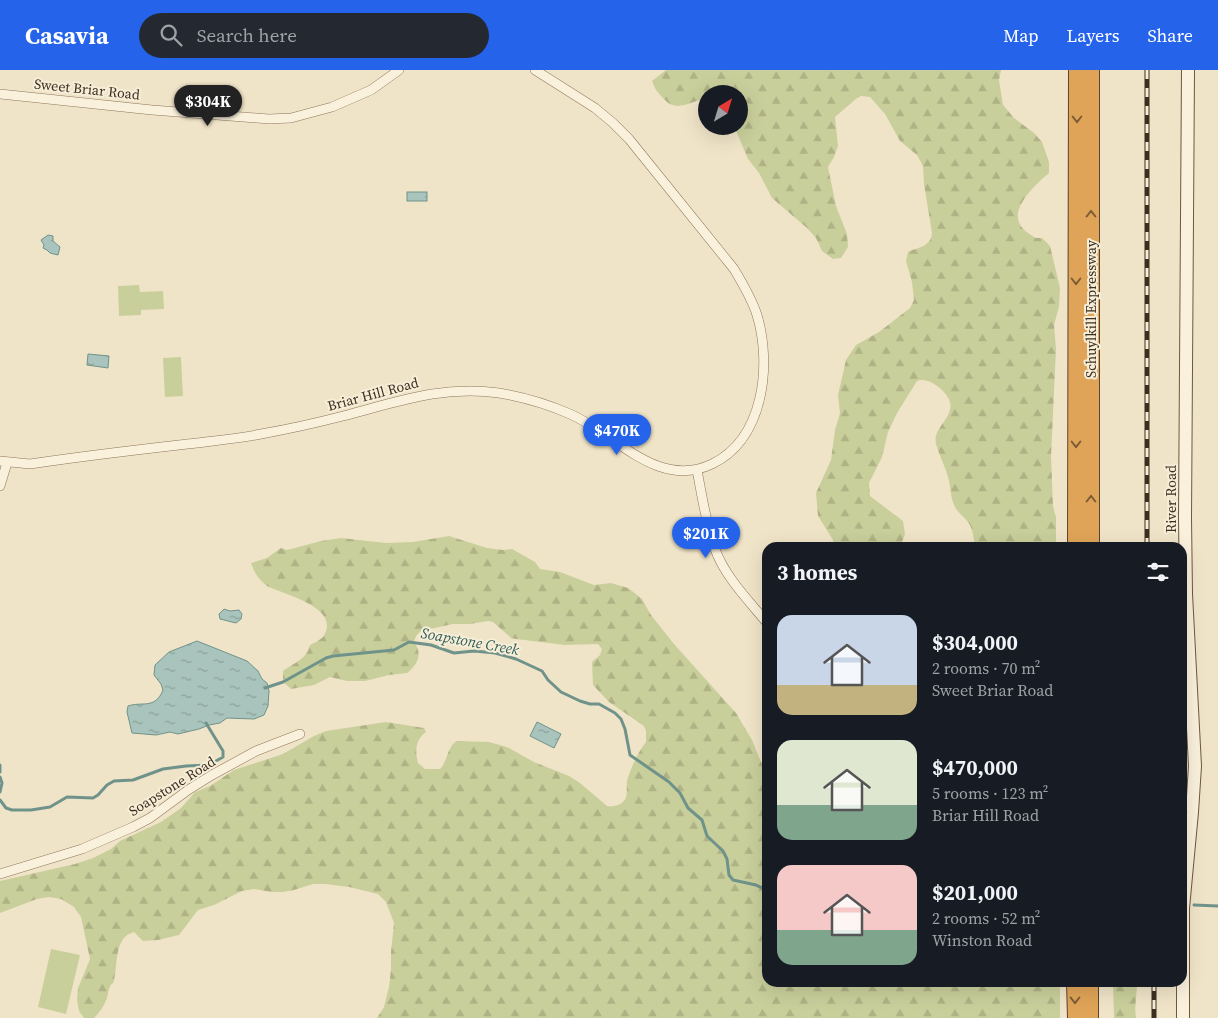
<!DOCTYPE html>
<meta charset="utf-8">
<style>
body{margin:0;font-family:"Source Serif 4",serif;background:#242831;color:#f1f3f6;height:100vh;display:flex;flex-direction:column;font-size:19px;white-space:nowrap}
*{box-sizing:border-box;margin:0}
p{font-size:16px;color:#9ea1a6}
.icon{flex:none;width:28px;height:28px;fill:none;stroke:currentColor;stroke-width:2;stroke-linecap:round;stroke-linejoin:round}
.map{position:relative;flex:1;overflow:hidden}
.side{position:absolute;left:762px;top:472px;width:425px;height:445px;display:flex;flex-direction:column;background:#171b24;border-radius:15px;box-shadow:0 5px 20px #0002}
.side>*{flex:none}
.needle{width:32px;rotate:38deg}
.controls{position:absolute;left:698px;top:15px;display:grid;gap:10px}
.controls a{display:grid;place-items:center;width:50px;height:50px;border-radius:50%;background:#171b24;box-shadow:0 5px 20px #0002;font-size:25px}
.price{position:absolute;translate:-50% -42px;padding:0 11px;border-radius:18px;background:#2563eb;color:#fff;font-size:16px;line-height:32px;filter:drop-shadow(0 1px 2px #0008)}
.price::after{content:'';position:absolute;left:50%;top:30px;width:15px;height:11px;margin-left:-8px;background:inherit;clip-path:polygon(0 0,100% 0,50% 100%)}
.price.selected{background:#222;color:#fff}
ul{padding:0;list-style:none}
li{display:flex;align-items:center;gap:15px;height:125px;padding:0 15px}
li span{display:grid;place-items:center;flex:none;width:140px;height:100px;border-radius:15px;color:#555}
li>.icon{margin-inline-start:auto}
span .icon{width:60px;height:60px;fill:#fffc;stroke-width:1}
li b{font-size:21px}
h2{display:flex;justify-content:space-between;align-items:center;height:60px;padding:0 15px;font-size:21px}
header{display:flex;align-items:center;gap:30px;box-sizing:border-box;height:70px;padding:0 25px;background:#2563eb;color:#fff}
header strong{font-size:24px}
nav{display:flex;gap:28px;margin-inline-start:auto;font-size:18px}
.search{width:350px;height:45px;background:#242831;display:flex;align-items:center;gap:12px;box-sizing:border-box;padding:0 18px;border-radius:28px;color:#9ea1a6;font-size:19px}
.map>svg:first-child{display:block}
.green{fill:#c9cf9b}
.forest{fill:url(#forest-firs)}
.water{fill:url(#water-ripples);stroke:#6f938a}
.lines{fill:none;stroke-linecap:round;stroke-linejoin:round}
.stream{stroke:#6f938a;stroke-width:3}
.street-casing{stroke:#8d765c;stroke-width:10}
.secondary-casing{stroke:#6f573f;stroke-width:14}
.highway-casing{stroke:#5b4430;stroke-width:18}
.street{stroke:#faf1dc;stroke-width:9}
.secondary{stroke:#faf1dc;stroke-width:12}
.highway{stroke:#e0a458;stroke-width:16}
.rail-casing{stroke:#3d2e20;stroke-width:5}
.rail{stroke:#f7eed8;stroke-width:3;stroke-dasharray:9;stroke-linecap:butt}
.oneway{stroke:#7e5d36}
.labels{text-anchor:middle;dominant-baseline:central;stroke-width:4;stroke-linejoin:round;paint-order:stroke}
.street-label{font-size:14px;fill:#3d2e20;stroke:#f7eed8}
.water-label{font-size:15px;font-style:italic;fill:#2f5d5a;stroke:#f7eed8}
</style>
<header>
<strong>Casavia</strong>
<div class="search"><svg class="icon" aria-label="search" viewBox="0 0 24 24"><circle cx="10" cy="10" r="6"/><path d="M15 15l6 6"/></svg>Search here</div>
<nav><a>Map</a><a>Layers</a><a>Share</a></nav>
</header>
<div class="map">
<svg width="1218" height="948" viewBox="0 0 1218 948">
<defs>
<pattern id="forest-firs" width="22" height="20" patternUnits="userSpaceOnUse" patternTransform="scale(1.25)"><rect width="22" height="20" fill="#c9cf9b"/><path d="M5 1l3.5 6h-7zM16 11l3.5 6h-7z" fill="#aeb285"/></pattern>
<pattern id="water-ripples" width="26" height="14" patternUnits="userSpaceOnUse" patternTransform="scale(1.25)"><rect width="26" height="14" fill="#a9c4bc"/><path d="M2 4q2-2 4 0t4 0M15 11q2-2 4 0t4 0" fill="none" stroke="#8ba098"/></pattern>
</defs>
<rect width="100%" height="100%" fill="#f0e4c8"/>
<g class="green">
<polygon points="139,215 140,222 163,221 164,239 141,240 141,245 119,246 118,216"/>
<polygon points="181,287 183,326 165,327 163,288"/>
<polygon points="51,879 80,885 66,944 38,937"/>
</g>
<g class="forest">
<path d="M666,0H1001L999,10L1003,35L1014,48L1034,63L1042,72L1049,92V103C1038,112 1012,136 1019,152C1021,159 1029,164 1036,168H1042L1050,176L1060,218L1059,237L1054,255L1056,279L1051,387L1053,436L1056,447V477H975C974,469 973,459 968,452C964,447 958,443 955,437C950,428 951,416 948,407C945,396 939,385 936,374C932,358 954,348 950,332C947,321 928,306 917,311L897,343L888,362L882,387L869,413L870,426L903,451L905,464L900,477H834L833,470L818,446L816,423L831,390L835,360L840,343L838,325L846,290L856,275L879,262L910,238L914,230L912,212L906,191L908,182C918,177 931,177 932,163L924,114L923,96L917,85L900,71L885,44L870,27L861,26L857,28L835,47L838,76L834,87L828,97L836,136L847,164L848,177L841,188L833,189L822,181L816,168L807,158L772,128L759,103L748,89L734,56H739V24H706V29C691,30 677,44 664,29C658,23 655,19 652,11Z"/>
<path d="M449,466L487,478L503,480L512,479L535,492L540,499L560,502L594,515L611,513L628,518L636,524L642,529L651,545L674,574L736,643L752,670L761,692L767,700L768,912L1060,913V948H377L384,937L389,917L391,899V882L394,853L386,832L378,824L349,817L325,814H313L294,820L283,822H271L254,819L242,821L214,835L198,840L179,865L158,870L143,871L134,862C114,867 118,894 114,910C112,917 113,910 110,917C108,920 108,925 107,928C104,936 100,942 94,948H84L79,941L77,930L78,918L90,889L81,847L74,837L61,829L49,827L37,829L0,843V811L75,794L93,788L111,779L120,771L161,752L181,738L195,722L210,716L234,700L283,684L314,666L326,661L386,652L424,658L426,662C415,670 415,681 418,693L425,699H440C448,691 447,676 457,671L489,672L507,677L534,692L569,706L580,713L607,736C611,737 614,736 618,735C632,729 624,718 628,707C632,696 638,682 646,672V661L644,656L609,632L593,615L592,592L600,585L602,579L598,574L565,575L516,569L511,568L493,552L488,551L470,554H453L430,559L424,558L416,566L414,572C423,584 418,594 407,603L389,605L365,611H347L330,607L314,615L291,619L283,612V601C294,593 307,589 310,575C314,573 320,570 323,567C325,564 327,560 327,556C328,535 284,524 269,517C260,512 254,502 251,493L267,488L281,478L287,480L321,471L341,468L386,473L413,472Z"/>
<path d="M1113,913H1137C1137,925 1134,936 1136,948H1114Z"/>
</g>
<g class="water">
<rect x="407" y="122" width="20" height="9"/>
<polygon points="48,165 53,166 53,171 60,177 58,185 50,183 47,180 43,178 44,175 41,170"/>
<polygon points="88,284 109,286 108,298 87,295"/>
<polygon points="224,539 230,541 239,540 242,544 241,549 236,553 220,549 219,544"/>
<path d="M197,571L247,591L258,601L262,609L267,613L269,621L268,636L264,645L254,649L227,648L220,653L209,655L199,659L178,664L170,662L156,665L132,663L127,642L128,636C142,631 155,640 163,620L161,614L154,605L155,595L169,582Z"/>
<polygon points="537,652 561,664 554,678 530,666"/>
</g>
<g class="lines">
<g class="stream">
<polyline points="265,618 283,612 326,588 333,586 394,580 409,572 431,575 454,583 474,581 495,583 516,589 542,601 548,610 561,622 580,631 590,634 599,634 615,643 621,649 625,659 630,685 669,712 680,723 688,738 702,750 707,766 723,781 727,789 729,805 733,810 756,815 768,821"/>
<polyline points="0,695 0,702"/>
<polyline points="0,707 2,713 0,722"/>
<polyline points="0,730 6,738 12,740 31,740 50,737 67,727 93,728 98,725 107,715 114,711 133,710 163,699 186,696 209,695 223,687 223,681 206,653"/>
<polyline points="1194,835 1218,836"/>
</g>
<g class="street-casing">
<g id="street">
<polyline points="0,24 152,40 269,49 291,48 332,37 371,20 399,0"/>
<path d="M0,391L30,394C82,386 135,380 187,374C212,371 237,369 261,364C289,359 316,353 343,346C397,332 442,315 499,323C523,327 547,334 570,344C616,364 657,420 712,394C764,369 772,295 757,245C752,229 743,214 734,199L629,69L613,53L595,38L535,0"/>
<path d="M697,400C702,426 706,454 715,479C725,507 749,531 768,554"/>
<polyline points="0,416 7,393"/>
<polyline points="0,804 82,779 133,757 150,748 188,720 212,705 256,681 300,664"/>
</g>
</g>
<g class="secondary-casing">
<polyline id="secondary" points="1183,948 1183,838 1192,742 1195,696 1186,524 1185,448 1188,0"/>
</g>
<g class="highway-casing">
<g id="highway">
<polyline points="1076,478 1077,0"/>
<polyline points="1091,478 1091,0"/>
<polyline points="1075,912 1076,948"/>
<polyline points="1090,948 1090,912"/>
</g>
</g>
<use href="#street" class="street"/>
<use href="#secondary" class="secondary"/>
<use href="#highway" class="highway"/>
<g class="rail-casing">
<g id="rail">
<polyline points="1147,0 1147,478"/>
<polyline points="1154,912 1154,948"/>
</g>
</g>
<use href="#rail" class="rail"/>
</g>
<defs><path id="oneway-chevron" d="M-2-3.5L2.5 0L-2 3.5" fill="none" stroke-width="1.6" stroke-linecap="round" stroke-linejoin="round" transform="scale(1.25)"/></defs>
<g class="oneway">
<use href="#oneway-chevron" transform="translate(1077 49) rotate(90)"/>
<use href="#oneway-chevron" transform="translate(1091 144) rotate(-90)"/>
<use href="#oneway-chevron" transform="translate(1076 211) rotate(90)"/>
<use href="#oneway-chevron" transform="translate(1076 374) rotate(90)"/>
<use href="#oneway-chevron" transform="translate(1091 429) rotate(-90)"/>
<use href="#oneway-chevron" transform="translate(1075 930) rotate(90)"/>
</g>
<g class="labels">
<g class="street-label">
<text transform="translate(87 19) rotate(6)">Sweet Briar Road</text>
<text transform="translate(1091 239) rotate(-90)">Schuylkill Expressway</text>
<text transform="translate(373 324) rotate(-15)">Briar Hill Road</text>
<text transform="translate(1171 429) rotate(-90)">River Road</text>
<text transform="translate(172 716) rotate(-32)">Soapstone Road</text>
</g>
<g class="water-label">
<text transform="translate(470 571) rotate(10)">Soapstone Creek</text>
</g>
</g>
</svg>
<div class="controls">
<a><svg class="needle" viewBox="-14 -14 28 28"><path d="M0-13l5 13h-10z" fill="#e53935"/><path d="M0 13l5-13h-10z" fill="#9ea1a6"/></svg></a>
</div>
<b class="price selected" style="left:208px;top:57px">$304K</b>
<b class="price" style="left:617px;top:386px">$470K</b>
<b class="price" style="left:706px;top:489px">$201K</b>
<section class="side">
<h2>3 homes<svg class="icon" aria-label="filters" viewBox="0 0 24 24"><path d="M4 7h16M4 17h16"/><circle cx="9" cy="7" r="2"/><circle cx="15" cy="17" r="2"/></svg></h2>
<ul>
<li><span style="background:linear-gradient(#c9d6e8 70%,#c2b280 0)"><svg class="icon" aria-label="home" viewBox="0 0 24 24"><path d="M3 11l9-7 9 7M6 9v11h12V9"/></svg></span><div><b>$304,000</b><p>2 rooms · 70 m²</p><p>Sweet Briar Road</p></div></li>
<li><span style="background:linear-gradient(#dfe7d0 65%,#7fa58c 0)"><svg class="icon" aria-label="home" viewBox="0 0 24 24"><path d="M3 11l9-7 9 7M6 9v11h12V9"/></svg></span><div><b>$470,000</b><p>5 rooms · 123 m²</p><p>Briar Hill Road</p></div></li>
<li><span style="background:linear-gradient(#f6c9c9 65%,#7fa58c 0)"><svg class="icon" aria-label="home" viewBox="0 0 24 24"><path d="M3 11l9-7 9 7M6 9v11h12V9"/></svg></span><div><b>$201,000</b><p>2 rooms · 52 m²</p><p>Winston Road</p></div></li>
</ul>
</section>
</div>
